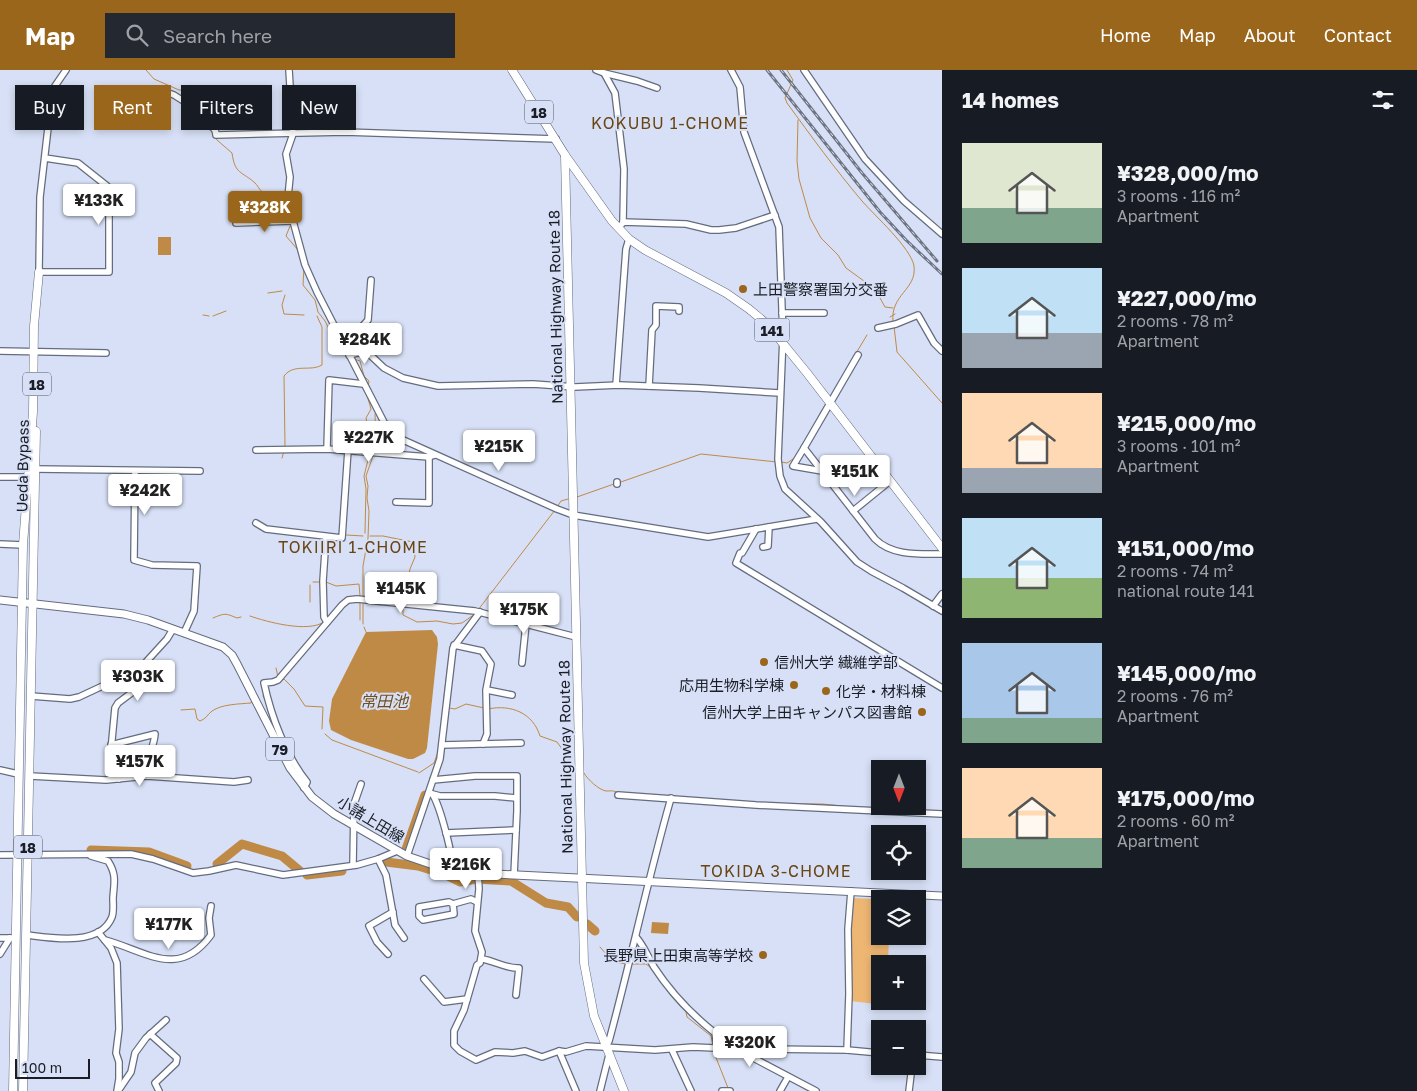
<!DOCTYPE html>
<meta charset="utf-8">
<style>
body{margin:0;font-family:"Golos Text","Noto Sans JP",sans-serif;background:#242831;color:#f1f3f6;height:100vh;display:flex;flex-direction:column;font-size:19px;white-space:nowrap}
*{box-sizing:border-box;margin:0}
p{font-size:16px;color:#9ea1a6}
.icon{flex:none;width:28px;height:28px;fill:none;stroke:currentColor;stroke-width:2;stroke-linecap:round;stroke-linejoin:round}
.map{position:relative;flex:1;overflow:hidden}
.panel{display:flex;flex-direction:column;background:#171b24;width:475px}
.panel>*{flex:none}
.guide{position:absolute;left:15px;top:15px;width:475px;height:45px;display:flex;gap:10px}
.needle{width:32px;rotate:180deg}
.controls{position:absolute;left:871px;top:690px;display:grid;gap:10px}
.controls a{display:grid;place-items:center;width:55px;height:55px;border-radius:0px;background:#171b24;box-shadow:0 2px 8px #0003;font-size:25px}
.scale{position:absolute;left:15px;bottom:12px;width:75px;box-sizing:border-box;padding-left:5px;border:2px solid #1b1e26;border-top:0;font-size:14px;line-height:18px;white-space:nowrap;color:#1b1e26;-webkit-text-stroke:4px #d7e0f6;paint-order:stroke}
.price{position:absolute;translate:-50% -42px;padding:0 11px;border-radius:5px;background:#fff;color:#222;font-size:16px;line-height:32px;filter:drop-shadow(0 1px 2px #0008)}
.price::after{content:'';position:absolute;left:50%;top:30px;width:15px;height:11px;margin-left:-8px;background:inherit;clip-path:polygon(0 0,100% 0,50% 100%)}
.price.active{background:#99661c;color:#fff}
ul{padding:0;list-style:none}
li{display:flex;align-items:center;gap:15px;height:125px;padding:0 20px}
li span{display:grid;place-items:center;flex:none;width:140px;height:100px;border-radius:0px;color:#555}
li>.icon{margin-inline-start:auto}
span .icon{width:60px;height:60px;fill:#fffc;stroke-width:1}
li b{font-size:21px}
h2{display:flex;justify-content:space-between;align-items:center;height:60px;padding:0 20px;font-size:21px}
.tag{padding:0 18px;border-radius:0px;background:#171b24;box-shadow:0 2px 8px #0003;font-size:18px;line-height:45px}
.tag.active{background:#99661c;color:#fff}
header{display:flex;align-items:center;gap:30px;box-sizing:border-box;height:70px;padding:0 25px;background:#99661c;color:#fff}
header strong{font-size:24px}
nav{display:flex;gap:28px;margin-inline-start:auto;font-size:18px}
.search{width:350px;height:45px;background:#242831;display:flex;align-items:center;gap:12px;box-sizing:border-box;padding:0 18px;border-radius:0px;color:#9ea1a6;font-size:19px}
main{display:flex;flex:1;min-height:0}
.map>svg:first-child{display:block}
.green{fill:#eeb673}
.water{fill:#bf8a46}
.lines{fill:none;stroke-linecap:round;stroke-linejoin:round}
.stream{stroke:#bf8a46;stroke-width:1}
.river{stroke:#bf8a46;stroke-width:9}
.minor-casing{stroke:#646c7f;stroke-width:8}
.major-casing{stroke:#646c7f;stroke-width:9}
.highway-casing{stroke:#646c7f;stroke-width:9}
.minor{stroke:#fff;stroke-width:5.5}
.major{stroke:#fff;stroke-width:7}
.highway{stroke:#fff;stroke-width:8}
.rail-casing{stroke:#6d7381;stroke-width:3}
.rail{stroke:#d7e0f6;stroke-width:1;stroke-dasharray:4;stroke-linecap:butt}
.poi-dot{fill:#99661c;stroke:#d7e0f6;stroke-width:2}
.labels{text-anchor:middle;dominant-baseline:central;stroke-width:4;stroke-linejoin:round;paint-order:stroke}
.shield{fill:#d7e0f6;stroke:#535864;stroke-width:1}
.shield-label{font-size:14px;font-weight:bold;fill:#1b1e26}
.poi-label{font-size:15px;fill:#1b1e26;stroke:#d7e0f6;text-anchor:start}
.street-label{font-size:15px;fill:#1b1e26;stroke:#d7e0f6}
.neighbourhood-label{font-size:16px;letter-spacing:1px;fill:#694513;stroke:#d7e0f6}
.water-label{font-size:16px;font-style:italic;fill:#734e1c;stroke:#d7e0f6}
</style>
<header>
<strong>Map</strong>
<div class="search"><svg class="icon" aria-label="search" viewBox="0 0 24 24"><circle cx="10" cy="10" r="6"/><path d="M15 15l6 6"/></svg>Search here</div>
<nav><a>Home</a><a>Map</a><a>About</a><a>Contact</a></nav>
</header>
<main>
<div class="map">
<svg width="942" height="1021" viewBox="0 0 942 1021">
<rect width="100%" height="100%" fill="#d7e0f6"/>
<polygon class="green" points="852,828 880,829 880,866 889,866 888,894 880,894 880,919 876,934 850,931 849,888"/>
<g class="water">
<rect x="158" y="167" width="13" height="18"/>
<polygon points="432,560 437,567 438,574 427,678 425,683 413,689 408,689 351,670 331,660 329,651 332,629 366,562"/>
<polygon points="652,852 669,853 668,864 651,863"/>
</g>
<g class="lines">
<g class="stream">
<polyline points="146,0 154,9 179,20 197,20 200,25 200,37 210,53"/>
<path d="M787,0L793,10L785,28L787,33C811,66 835,99 862,131C875,146 911,178 914,196C917,220 890,224 893,252"/>
<polyline points="798,50 797,91 799,109 810,148 821,168 838,185 846,198 875,219 885,237 893,238"/>
<path d="M211,60L217,70L232,83C235,105 242,101 255,113C259,117 260,122 266,124C273,127 278,127 283,133"/>
<polyline points="290,156 286,166 298,180"/>
<polyline points="304,197 303,215 315,230 318,242 325,251 342,285"/>
<polyline points="268,223 282,221"/>
<polyline points="285,225 282,235 284,244 304,245"/>
<polyline points="203,245 209,246"/>
<polyline points="213,246 226,241"/>
<polyline points="890,247 895,244"/>
<polyline points="894,256 897,282 942,333"/>
<polyline points="855,285 867,265"/>
<polyline points="354,289 360,291 364,306 369,311 368,317"/>
<polyline points="367,325 371,339 366,348 369,363 374,372 371,381"/>
<polyline points="816,352 822,340"/>
<path d="M285,376L284,306C294,293 310,302 322,295V257L317,246"/>
<polyline points="374,380 376,374 375,344"/>
<polyline points="282,388 284,381"/>
<polyline points="781,392 787,393 793,389"/>
<polyline points="618,413 701,384 777,392"/>
<polyline points="577,427 614,414"/>
<polyline points="557,437 561,431 568,429"/>
<polyline points="365,463 366,419 364,406 369,386"/>
<polyline points="346,465 363,466"/>
<polyline points="370,466 383,466 413,472 415,487 410,499 404,531"/>
<polyline points="313,512 320,512"/>
<polyline points="326,512 336,516 359,514 360,526"/>
<polyline points="363,527 363,496 368,468 369,441 367,428 368,416 366,406 373,386"/>
<polyline points="310,532 310,515"/>
<polyline points="363,532 363,554"/>
<polyline points="403,536 403,545 417,552 437,551 453,554 462,553 472,546"/>
<polyline points="478,540 555,440"/>
<path d="M250,546C267,552 308,563 324,552"/>
<path d="M213,548C225,543 225,543 237,548L241,547"/>
<polyline points="360,550 360,531"/>
<polyline points="364,557 366,562"/>
<polyline points="276,598 278,607"/>
<polyline points="277,614 284,609 294,619 305,636 323,637 322,659"/>
<polyline points="263,626 264,628"/>
<polyline points="444,627 450,577 476,543"/>
<polyline points="449,638 455,639 466,634 484,638"/>
<path d="M488,639C511,634 533,643 540,666L557,672L568,687L573,699"/>
<path d="M181,640L195,639L197,649L200,651C206,649 207,645 212,641C222,634 240,634 251,633L252,630"/>
<polyline points="325,664 332,670 418,702"/>
<polyline points="419,703 434,693 438,682"/>
<path d="M584,703C587,709 599,720 606,721C612,721 613,720 618,723"/>
<polyline points="655,725 713,729"/>
<polyline points="797,734 823,734 850,737"/>
<polyline points="600,877 613,892 627,894"/>
<polyline points="631,894 646,894 650,897 672,927 686,942 687,947 711,966 713,976"/>
<polyline points="713,980 728,1018"/>
</g>
<g class="river">
<polyline points="91,780 149,782 187,796"/>
<polyline points="405,782 425,725"/>
<polyline points="386,792 418,796 444,804 460,812 476,809 511,811 546,833 568,837 577,847"/>
<polyline points="217,794 242,774 282,786 300,801"/>
<polyline points="307,805 342,801"/>
<polyline points="587,854 595,861"/>
</g>
<g class="minor-casing">
<g id="minor">
<polyline points="289,0 293,64 286,84 290,107 288,127 293,151 305,195 317,222 388,360 401,369 557,439 573,445 708,467 817,449"/>
<polyline points="596,0 604,3 615,23 624,99 623,152"/>
<polyline points="731,0 740,17 744,62 779,157 783,266 778,389 780,406 785,419 821,452 857,492 871,501 903,518 942,541"/>
<polyline points="804,0 865,89 904,131 942,164"/>
<polyline points="604,3 637,11 657,18"/>
<path d="M163,21L174,25L196,39L203,53C210,56 216,57 216,65L345,62L556,69"/>
<polyline points="45,88 78,93 107,116 109,122 109,202 39,202 40,127 48,58 49,36 55,16 66,0"/>
<polyline points="236,153 293,151"/>
<polyline points="622,154 623,152 686,154 711,160 719,160 736,158 775,145"/>
<polyline points="782,243 824,243"/>
<polyline points="878,258 896,254 918,245 934,273 942,281"/>
<polyline points="0,281 106,283"/>
<polyline points="366,281 365,273 360,259 368,250 371,210"/>
<polyline points="349,285 366,281 384,298 403,308 438,316 533,314 575,317 619,315 699,318 780,323"/>
<path d="M858,285L804,378L875,469C892,486 919,484 942,484"/>
<polyline points="616,315 626,179 629,169"/>
<polyline points="649,316 652,260 656,255 656,236 679,237 679,241"/>
<polyline points="804,378 793,396 822,401"/>
<polyline points="327,379 329,310 363,314"/>
<polyline points="256,380 327,379 429,387 435,385"/>
<polyline points="35,399 200,401"/>
<polyline points="135,401 134,490 152,495 197,496 194,541 184,563"/>
<polyline points="0,407 29,407"/>
<polyline points="617,412 617,414"/>
<polyline points="396,432 429,433 429,387"/>
<polyline points="853,441 890,411"/>
<polyline points="256,453 266,459 342,468 348,380"/>
<polyline points="756,459 742,483 740,483 736,493 942,618"/>
<polyline points="326,467 323,511 324,547 327,552"/>
<polyline points="0,474 23,475"/>
<polyline points="763,477 768,476 769,457"/>
<polyline points="933,536 942,524"/>
<polyline points="454,575 482,581 491,594 486,620 487,664 483,674"/>
<polyline points="522,593 526,554"/>
<polyline points="487,620 512,625"/>
<polyline points="31,626 70,629 79,627 109,613 119,613 127,610 138,618"/>
<path d="M111,675L155,664C154,679 144,691 147,706"/>
<polyline points="442,675 521,673"/>
<polyline points="0,700 18,704"/>
<polyline points="30,706 106,710 147,706 234,712 248,710"/>
<polyline points="119,709 111,680 115,638 118,633 138,618 146,592 167,569 173,559"/>
<polyline points="433,710 475,706 517,706 517,741 514,805"/>
<path d="M304,718L307,712C286,686 271,646 264,613L273,612L278,610L342,535L348,530L357,529L475,541L576,567"/>
<polyline points="429,723 440,726 495,726 516,728"/>
<path d="M433,725C440,737 454,787 452,800"/>
<polyline points="618,725 756,735 942,744"/>
<polyline points="446,763 516,760"/>
<polyline points="0,785 131,784 153,789 193,803 209,801 236,795 283,805 357,795 378,789 397,781"/>
<polyline points="407,786 440,689 453,578 480,542"/>
<polyline points="378,789 386,805 395,855 404,868"/>
<polyline points="353,795 354,734 361,714"/>
<polyline points="478,803 479,819 475,861 482,882 480,893 477,895 464,940 454,961 454,975 460,981 476,990 495,982 513,983 525,981 542,987 559,981 566,982 586,976 655,980 693,977 715,978 735,979 742,982 816,1021"/>
<polyline points="453,834 454,844 423,850 419,846 419,837 449,832 453,834 471,829 477,832"/>
<polyline points="98,862 111,878 117,893 119,959 116,983 119,992 119,1009 117,1021"/>
<path d="M27,865C51,868 100,877 112,847C114,841 113,834 113,828C114,813 117,805 108,791L91,786"/>
<path d="M636,867C644,876 648,887 654,897C671,923 691,944 715,963L717,978"/>
<polyline points="0,868 13,868"/>
<path d="M105,870C146,881 178,910 211,865L209,848L211,836"/>
<polyline points="0,884 10,868"/>
<polyline points="388,884 377,872 369,856 393,842"/>
<path d="M482,889C495,891 507,899 519,898L516,925"/>
<polyline points="424,909 444,932 467,929"/>
<polyline points="150,964 177,988 176,993 155,1013 159,1021"/>
<path d="M606,977L609,971C631,890 648,808 671,728"/>
<polyline points="672,980 691,1021"/>
<polyline points="847,980 849,924 848,859 851,821"/>
<polyline points="559,981 576,1021"/>
<polyline points="742,982 744,978 759,977 766,979 847,980 880,983"/>
<polyline points="918,985 942,987"/>
<polyline points="118,1021 131,1002 135,983 146,968 166,950"/>
<polyline points="600,1021 609,985"/>
<polyline points="722,1021 730,1021"/>
<polyline points="780,1021 788,1007"/>
<polyline points="909,1021 912,996"/>
</g>
</g>
<g class="major-casing">
<polyline id="major" points="0,530 124,544 148,550 223,577 232,585 237,594 290,698 312,727 334,744 407,786 445,799 475,803 942,826"/>
</g>
<g class="highway-casing">
<g id="highway">
<polyline points="512,0 565,85 612,151 629,169 645,180 726,223 749,239 767,254 807,303 942,478"/>
<polyline points="565,85 584,893 594,946 624,1021"/>
<polyline points="13,1021 23,475 33,342 34,256 39,202"/>
<polyline points="23,1021 36,361"/>
</g>
</g>
<use href="#minor" class="minor"/>
<use href="#major" class="major"/>
<use href="#highway" class="highway"/>
<g class="rail-casing">
<g id="rail">
<polyline points="767,0 880,142 906,170 942,204"/>
<polyline points="781,0 862,103 937,191"/>
</g>
</g>
<use href="#rail" class="rail"/>
</g>
<g class="poi-dot">
<circle cx="743" cy="219" r="5"/>
<circle cx="764" cy="592" r="5"/>
<circle cx="794" cy="615" r="5"/>
<circle cx="826" cy="621" r="5"/>
<circle cx="922" cy="642" r="5"/>
<circle cx="763" cy="885" r="5"/>
</g>
<g class="labels">
<g class="shield">
<rect x="525" y="30.5" width="28" height="23" rx="4"/>
<rect x="754.5" y="248.5" width="35" height="23" rx="4"/>
<rect x="23" y="302.5" width="28" height="23" rx="4"/>
<rect x="266" y="667.5" width="28" height="23" rx="4"/>
<rect x="14" y="765.5" width="28" height="23" rx="4"/>
</g>
<g class="shield-label">
<text x="539" y="42">18</text>
<text x="772" y="260">141</text>
<text x="37" y="314">18</text>
<text x="280" y="679">79</text>
<text x="28" y="777">18</text>
</g>
<g class="poi-label">
<text x="753" y="219">上田警察署国分交番</text>
<text x="774" y="592">信州大学 繊維学部</text>
<text x="784" y="615" text-anchor="end">応用生物科学棟</text>
<text x="836" y="621">化学・材料棟</text>
<text x="912" y="642" text-anchor="end">信州大学上田キャンパス図書館</text>
<text x="753" y="885" text-anchor="end">長野県上田東高等学校</text>
</g>
<g class="street-label">
<text transform="translate(555 237) rotate(-91)">National Highway Route 18</text>
<text transform="translate(22 396) rotate(-89)">Ueda Bypass</text>
<text transform="translate(565 687) rotate(-91)">National Highway Route 18</text>
<text transform="translate(371 749) rotate(31)">小諸上田線</text>
</g>
<g class="neighbourhood-label">
<text x="670" y="53">KOKUBU 1-CHOME</text>
<text x="353" y="477">TOKIIRI 1-CHOME</text>
<text x="776" y="801">TOKIDA 3-CHOME</text>
</g>
<g class="water-label">
<text x="384" y="631">常田池</text>
</g>
</g>
</svg>
<div class="controls">
<a><svg class="needle" viewBox="-14 -14 28 28"><path d="M0-13l5 13h-10z" fill="#e53935"/><path d="M0 13l5-13h-10z" fill="#9ea1a6"/></svg></a>
<a><svg class="icon" aria-label="locate" viewBox="0 0 24 24"><circle cx="12" cy="12" r="6"/><path d="M12 2v4M12 18v4M2 12h4M18 12h4"/></svg></a>
<a><svg class="icon" aria-label="layers" viewBox="0 0 24 24"><path d="M12 4l9 5-9 5-9-5zM3 14l9 5 9-5"/></svg></a>
<a>+</a>
<a>−</a>
</div>
<div class="scale">100 m</div>
<b class="price" style="left:99px;top:156px">¥133K</b>
<b class="price active" style="left:265px;top:163px">¥328K</b>
<b class="price" style="left:365px;top:295px">¥284K</b>
<b class="price" style="left:369px;top:393px">¥227K</b>
<b class="price" style="left:499px;top:402px">¥215K</b>
<b class="price" style="left:855px;top:427px">¥151K</b>
<b class="price" style="left:145px;top:446px">¥242K</b>
<b class="price" style="left:401px;top:544px">¥145K</b>
<b class="price" style="left:524px;top:565px">¥175K</b>
<b class="price" style="left:138px;top:632px">¥303K</b>
<b class="price" style="left:140px;top:717px">¥157K</b>
<b class="price" style="left:466px;top:820px">¥216K</b>
<b class="price" style="left:169px;top:880px">¥177K</b>
<b class="price" style="left:750px;top:998px">¥320K</b>
<div class="guide">
<a class="tag">Buy</a>
<a class="tag active">Rent</a>
<a class="tag">Filters</a>
<a class="tag">New</a>
</div>
</div>
<section class="panel">
<h2>14 homes<svg class="icon" aria-label="filters" viewBox="0 0 24 24"><path d="M4 7h16M4 17h16"/><circle cx="9" cy="7" r="2"/><circle cx="15" cy="17" r="2"/></svg></h2>
<ul>
<li><span style="background:linear-gradient(#dfe7d0 65%,#7fa58c 0)"><svg class="icon" aria-label="home" viewBox="0 0 24 24"><path d="M3 11l9-7 9 7M6 9v11h12V9"/></svg></span><div><b>¥328,000/mo</b><p>3 rooms · 116 m²</p><p>Apartment</p></div></li>
<li><span style="background:linear-gradient(#bfe0f5 65%,#9aa5b1 0)"><svg class="icon" aria-label="home" viewBox="0 0 24 24"><path d="M3 11l9-7 9 7M6 9v11h12V9"/></svg></span><div><b>¥227,000/mo</b><p>2 rooms · 78 m²</p><p>Apartment</p></div></li>
<li><span style="background:linear-gradient(#ffd9b3 75%,#9aa5b1 0)"><svg class="icon" aria-label="home" viewBox="0 0 24 24"><path d="M3 11l9-7 9 7M6 9v11h12V9"/></svg></span><div><b>¥215,000/mo</b><p>3 rooms · 101 m²</p><p>Apartment</p></div></li>
<li><span style="background:linear-gradient(#bfe0f5 60%,#8fb573 0)"><svg class="icon" aria-label="home" viewBox="0 0 24 24"><path d="M3 11l9-7 9 7M6 9v11h12V9"/></svg></span><div><b>¥151,000/mo</b><p>2 rooms · 74 m²</p><p>national route 141</p></div></li>
<li><span style="background:linear-gradient(#a9c7e8 75%,#7fa58c 0)"><svg class="icon" aria-label="home" viewBox="0 0 24 24"><path d="M3 11l9-7 9 7M6 9v11h12V9"/></svg></span><div><b>¥145,000/mo</b><p>2 rooms · 76 m²</p><p>Apartment</p></div></li>
<li><span style="background:linear-gradient(#ffd9b3 70%,#7fa58c 0)"><svg class="icon" aria-label="home" viewBox="0 0 24 24"><path d="M3 11l9-7 9 7M6 9v11h12V9"/></svg></span><div><b>¥175,000/mo</b><p>2 rooms · 60 m²</p><p>Apartment</p></div></li>
</ul>
</section>
</main>
